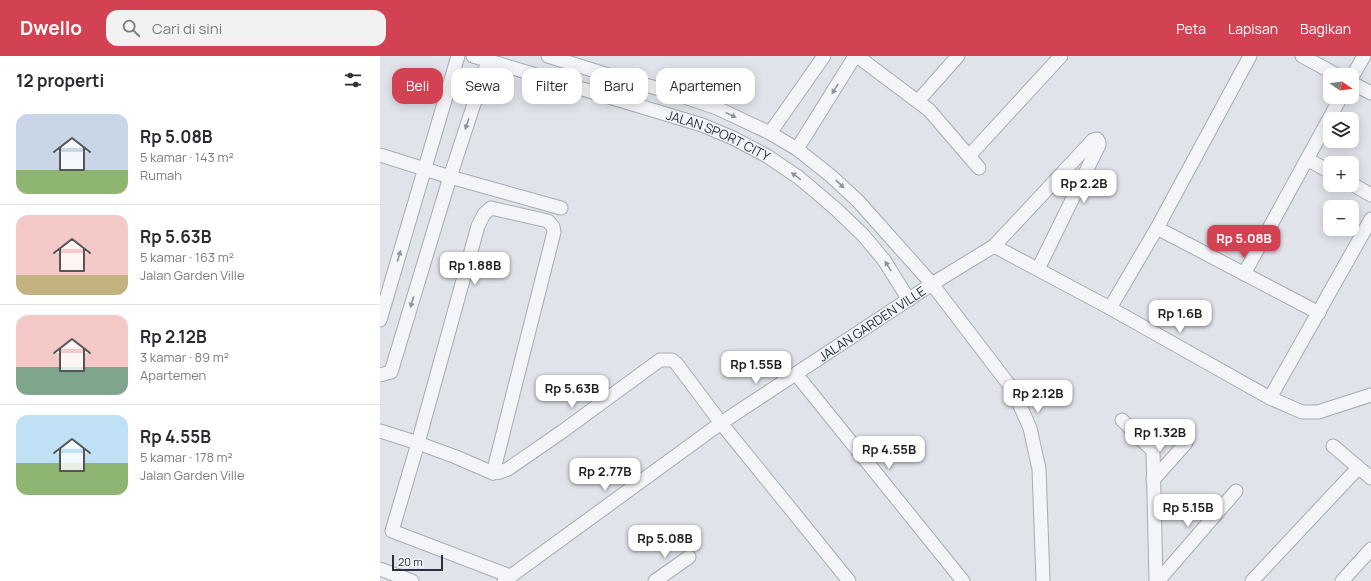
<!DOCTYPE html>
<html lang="id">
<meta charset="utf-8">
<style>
body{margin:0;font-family:Manrope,sans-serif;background:#f2f2f3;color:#2b2b33;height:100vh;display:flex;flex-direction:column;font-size:15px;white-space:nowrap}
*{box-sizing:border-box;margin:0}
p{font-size:13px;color:#7c7c81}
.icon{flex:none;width:22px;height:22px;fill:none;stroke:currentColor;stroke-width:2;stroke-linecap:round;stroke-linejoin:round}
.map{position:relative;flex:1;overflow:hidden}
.drawer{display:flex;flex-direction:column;background:#fff;width:380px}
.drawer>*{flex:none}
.banner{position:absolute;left:12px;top:12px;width:380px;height:36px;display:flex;gap:8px}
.needle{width:26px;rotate:103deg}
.controls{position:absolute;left:943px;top:12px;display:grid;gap:8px}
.controls a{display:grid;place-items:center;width:36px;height:36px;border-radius:8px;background:#fff;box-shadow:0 2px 10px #0003;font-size:20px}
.scale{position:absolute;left:12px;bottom:10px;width:51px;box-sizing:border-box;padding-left:4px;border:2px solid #283142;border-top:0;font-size:11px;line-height:14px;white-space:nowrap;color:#283142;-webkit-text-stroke:3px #f0f3f7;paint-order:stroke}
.price{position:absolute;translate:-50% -34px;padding:0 9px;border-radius:8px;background:#fff;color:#222;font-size:13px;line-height:26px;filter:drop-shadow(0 1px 2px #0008)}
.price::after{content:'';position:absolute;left:50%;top:24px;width:12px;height:9px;margin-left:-6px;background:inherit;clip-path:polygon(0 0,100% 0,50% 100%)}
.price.on{background:#d24252;color:#fff}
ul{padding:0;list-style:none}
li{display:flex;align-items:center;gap:12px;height:100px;padding:0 16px}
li+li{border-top:1px solid #e1e1e2}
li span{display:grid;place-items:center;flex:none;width:112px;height:80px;border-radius:12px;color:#555}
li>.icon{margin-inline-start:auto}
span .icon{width:48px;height:48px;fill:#fffc;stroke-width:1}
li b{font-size:17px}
h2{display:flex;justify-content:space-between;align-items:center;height:48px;padding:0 16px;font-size:17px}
.chip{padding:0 14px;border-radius:12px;background:#fff;box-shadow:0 2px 10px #0003;font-size:14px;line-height:36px}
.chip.on{background:#d24252;color:#fff}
header{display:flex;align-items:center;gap:24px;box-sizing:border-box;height:56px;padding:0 20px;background:#d24252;color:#fff}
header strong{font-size:19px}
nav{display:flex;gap:22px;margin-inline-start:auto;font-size:14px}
.search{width:280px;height:36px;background:#f2f2f3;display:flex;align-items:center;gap:10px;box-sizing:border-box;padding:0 14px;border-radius:12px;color:#7c7c81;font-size:15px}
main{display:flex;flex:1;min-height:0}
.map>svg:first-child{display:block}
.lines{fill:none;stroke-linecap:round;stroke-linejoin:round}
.minor-casing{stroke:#a5abb4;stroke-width:15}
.minor{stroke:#f3f5f8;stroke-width:13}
.oneway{fill:#8e939d}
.labels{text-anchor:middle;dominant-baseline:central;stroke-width:4;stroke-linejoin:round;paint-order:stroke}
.street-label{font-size:13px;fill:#283142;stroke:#f0f3f7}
</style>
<header>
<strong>Dwello</strong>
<div class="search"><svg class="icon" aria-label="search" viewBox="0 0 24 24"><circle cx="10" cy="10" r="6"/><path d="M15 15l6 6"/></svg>Cari di sini</div>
<nav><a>Peta</a><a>Lapisan</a><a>Bagikan</a></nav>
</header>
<main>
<section class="drawer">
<h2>12 properti<svg class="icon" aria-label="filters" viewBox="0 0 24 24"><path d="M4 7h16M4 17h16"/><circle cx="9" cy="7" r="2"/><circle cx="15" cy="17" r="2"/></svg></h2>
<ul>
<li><span style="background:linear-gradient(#c9d6e8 70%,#8fb573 0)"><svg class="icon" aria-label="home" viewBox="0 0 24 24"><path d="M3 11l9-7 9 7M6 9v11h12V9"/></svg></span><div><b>Rp 5.08B</b><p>5 kamar · 143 m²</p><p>Rumah</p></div></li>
<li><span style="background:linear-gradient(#f6c9c9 75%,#c2b280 0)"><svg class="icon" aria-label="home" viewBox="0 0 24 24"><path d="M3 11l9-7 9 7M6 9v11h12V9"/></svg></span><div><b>Rp 5.63B</b><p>5 kamar · 163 m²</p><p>Jalan Garden Ville</p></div></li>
<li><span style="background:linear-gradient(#f6c9c9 65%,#7fa58c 0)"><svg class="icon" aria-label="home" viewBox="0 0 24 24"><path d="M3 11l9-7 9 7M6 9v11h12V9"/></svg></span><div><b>Rp 2.12B</b><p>3 kamar · 89 m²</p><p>Apartemen</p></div></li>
<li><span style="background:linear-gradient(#bfe0f5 60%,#8fb573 0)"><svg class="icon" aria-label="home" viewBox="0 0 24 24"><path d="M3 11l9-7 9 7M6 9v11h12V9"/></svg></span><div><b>Rp 4.55B</b><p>5 kamar · 178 m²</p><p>Jalan Garden Ville</p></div></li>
</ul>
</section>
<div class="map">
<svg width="991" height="525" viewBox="0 0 991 525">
<rect width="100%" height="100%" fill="#e0e4ea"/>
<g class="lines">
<g class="minor-casing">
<g id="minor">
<path id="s1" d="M93,0L322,69L353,82L387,100L418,121L436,136L457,154L483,179L504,204L529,244"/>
<polyline points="168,0 225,18 287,35 337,52 390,77 417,93 451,120 478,145 552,228 633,334 650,372 659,413 663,525"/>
<polyline points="477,0 549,54 599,112"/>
<polyline points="922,0 957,19"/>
<polyline points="972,21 984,0"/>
<polyline points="972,27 991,37"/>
<polyline points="538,45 578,0"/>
<polyline points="390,77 444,0"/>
<polyline points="417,93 475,0"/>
<polyline points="0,99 70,121 181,152"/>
<polyline points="589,100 681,0"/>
<polyline points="927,103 950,116"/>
<polyline points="972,128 991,139"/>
<polyline points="777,172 939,257"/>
<polyline points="614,190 730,252 890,342 922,356 938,356 991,339"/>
<polyline points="864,218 961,41"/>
<polyline points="730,252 777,172 870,0"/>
<polyline points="0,264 78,0"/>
<polyline points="416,318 583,525"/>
<polyline points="0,319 11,316 70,121 108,5"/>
<polyline points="890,342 991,163"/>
<polyline points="742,364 773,395 776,525"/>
<polyline points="0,375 38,387 76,401 113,417 120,416 128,413 183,375 280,304 292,304 296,307 341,367 124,525"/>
<polyline points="953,390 991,422"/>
<polyline points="113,417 174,176 173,171 168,165 111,152 104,158 98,170 38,387 12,475 130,520"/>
<polyline points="773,424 806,387"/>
<polyline points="0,513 32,525"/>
<polyline points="275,525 309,501"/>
<path id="s2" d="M469,525L341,367L552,228L614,190L713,84L717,83L719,86V89L658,213"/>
<polyline points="778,525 856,435"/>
<polyline points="872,525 978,412"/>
<polyline points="962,525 991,493"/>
</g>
</g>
<use href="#minor" class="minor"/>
</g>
<defs><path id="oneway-solid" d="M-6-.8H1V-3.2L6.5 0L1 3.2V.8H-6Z"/></defs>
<g class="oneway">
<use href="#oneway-solid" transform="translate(455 33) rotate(122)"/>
<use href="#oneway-solid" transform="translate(351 59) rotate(26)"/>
<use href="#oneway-solid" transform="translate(87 68) rotate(108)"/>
<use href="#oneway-solid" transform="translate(416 120) rotate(-144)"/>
<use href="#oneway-solid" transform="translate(460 128) rotate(44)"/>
<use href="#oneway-solid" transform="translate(19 200) rotate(-74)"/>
<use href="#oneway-solid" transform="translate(508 210) rotate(-122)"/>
<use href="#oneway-solid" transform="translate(32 246) rotate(107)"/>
</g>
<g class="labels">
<g class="street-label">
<text stroke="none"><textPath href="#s1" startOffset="258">JALAN SPORT CITY</textPath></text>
<text stroke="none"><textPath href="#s2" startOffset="384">JALAN GARDEN VILLE</textPath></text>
</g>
</g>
</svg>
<div class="controls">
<a><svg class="needle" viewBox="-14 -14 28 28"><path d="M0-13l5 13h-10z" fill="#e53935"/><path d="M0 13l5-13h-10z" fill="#7c7c81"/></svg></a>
<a><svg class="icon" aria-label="layers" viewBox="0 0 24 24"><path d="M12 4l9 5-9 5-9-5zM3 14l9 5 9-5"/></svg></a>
<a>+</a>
<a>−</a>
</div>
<div class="scale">20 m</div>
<b class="price" style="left:704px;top:148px">Rp 2.2B</b>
<b class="price on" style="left:864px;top:203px">Rp 5.08B</b>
<b class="price" style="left:95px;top:230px">Rp 1.88B</b>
<b class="price" style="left:800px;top:278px">Rp 1.6B</b>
<b class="price" style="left:376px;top:329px">Rp 1.55B</b>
<b class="price" style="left:192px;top:353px">Rp 5.63B</b>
<b class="price" style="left:658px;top:358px">Rp 2.12B</b>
<b class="price" style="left:780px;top:397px">Rp 1.32B</b>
<b class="price" style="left:509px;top:414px">Rp 4.55B</b>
<b class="price" style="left:225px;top:436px">Rp 2.77B</b>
<b class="price" style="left:808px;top:472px">Rp 5.15B</b>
<b class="price" style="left:285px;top:503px">Rp 5.08B</b>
<div class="banner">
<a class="chip on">Beli</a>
<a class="chip">Sewa</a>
<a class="chip">Filter</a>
<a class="chip">Baru</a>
<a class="chip">Apartemen</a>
</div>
</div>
</main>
